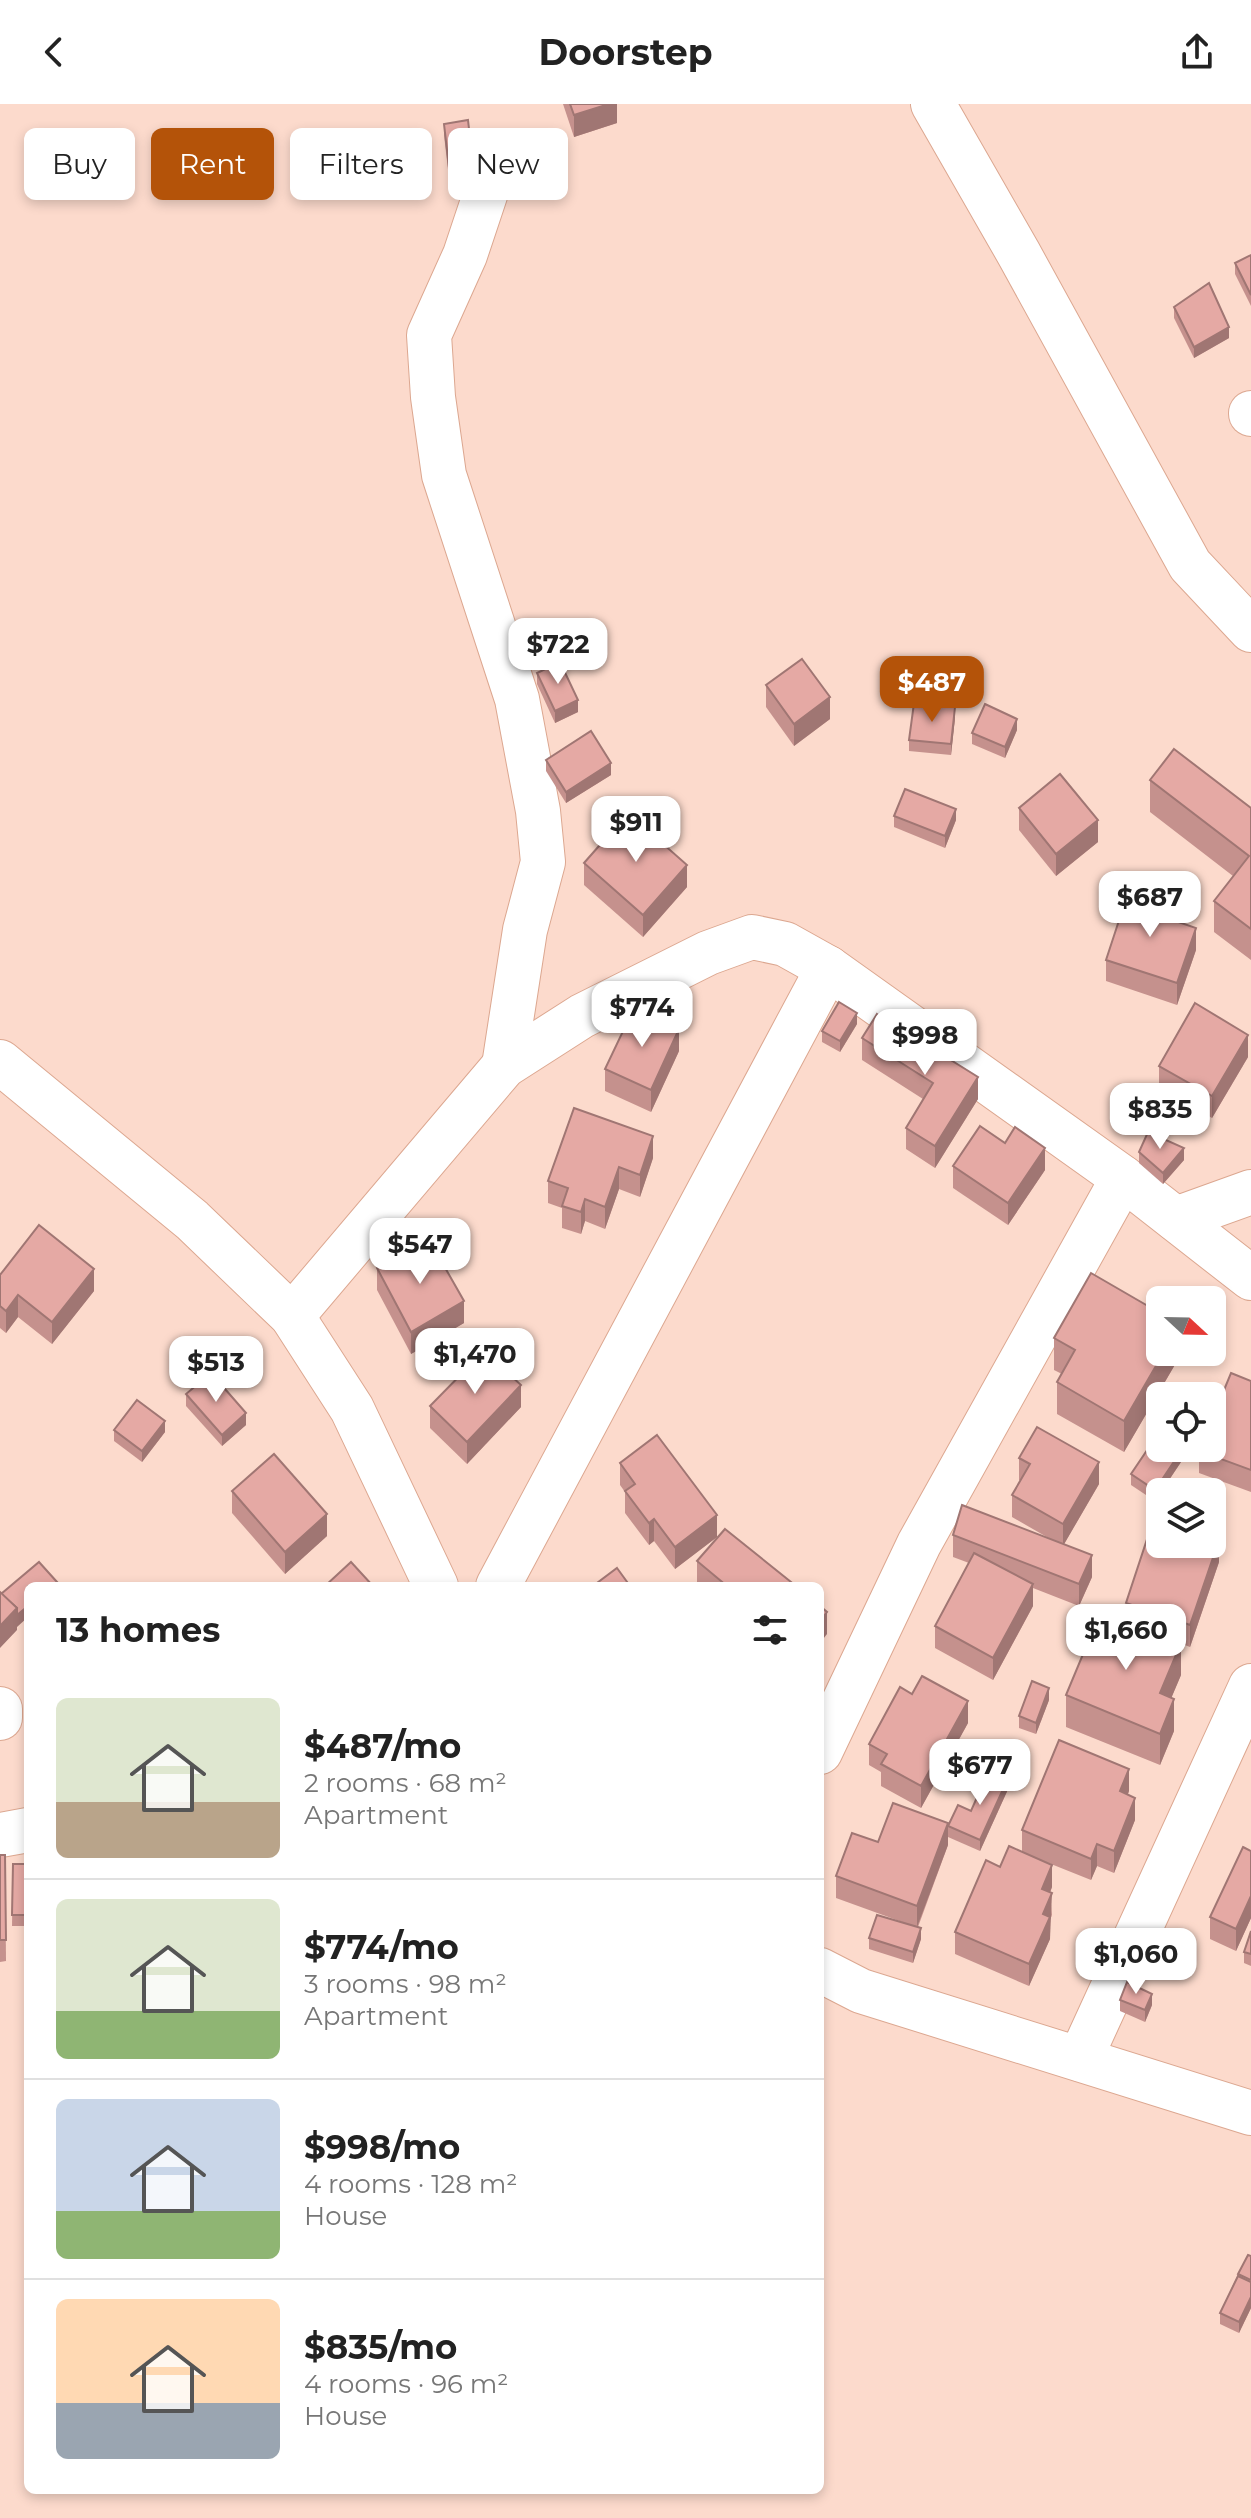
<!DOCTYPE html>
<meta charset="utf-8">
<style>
body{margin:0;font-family:Montserrat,sans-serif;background:#f2f2f2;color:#222;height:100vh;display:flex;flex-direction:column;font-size:30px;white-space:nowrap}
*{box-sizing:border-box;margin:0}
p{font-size:26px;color:#767676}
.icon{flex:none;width:44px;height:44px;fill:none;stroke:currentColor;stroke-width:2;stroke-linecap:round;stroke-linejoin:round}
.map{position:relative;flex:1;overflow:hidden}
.sheet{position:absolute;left:24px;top:1478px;width:800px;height:912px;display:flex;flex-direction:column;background:#fff;border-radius:12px;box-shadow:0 4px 12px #0003}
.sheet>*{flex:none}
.hud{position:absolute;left:24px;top:24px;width:800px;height:72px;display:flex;gap:16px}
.needle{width:52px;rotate:112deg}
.fabs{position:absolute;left:1146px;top:1182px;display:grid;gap:16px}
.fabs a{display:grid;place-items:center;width:80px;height:80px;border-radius:12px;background:#fff;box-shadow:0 4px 12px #0003;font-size:40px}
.price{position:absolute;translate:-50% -68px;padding:0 18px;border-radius:16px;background:#fff;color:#222;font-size:26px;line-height:52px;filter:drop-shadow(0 2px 4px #0008)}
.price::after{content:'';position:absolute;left:50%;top:48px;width:24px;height:18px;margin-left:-12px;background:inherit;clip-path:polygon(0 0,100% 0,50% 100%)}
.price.selected{background:#b45309;color:#fff}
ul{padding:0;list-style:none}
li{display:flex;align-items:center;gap:24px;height:200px;padding:0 32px}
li+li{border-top:2px solid #e0e0e0}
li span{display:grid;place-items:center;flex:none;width:224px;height:160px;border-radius:12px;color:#555}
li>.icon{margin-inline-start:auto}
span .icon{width:96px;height:96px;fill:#fffc;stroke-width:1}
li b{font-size:34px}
h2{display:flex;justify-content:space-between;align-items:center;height:96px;padding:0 32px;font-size:34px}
.tag{padding:0 28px;border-radius:12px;background:#fff;box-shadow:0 4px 12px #0003;font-size:28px;line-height:72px}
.tag.selected{background:#b45309;color:#fff}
header{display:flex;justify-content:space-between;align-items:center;height:104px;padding:0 32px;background:#fff;font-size:36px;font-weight:700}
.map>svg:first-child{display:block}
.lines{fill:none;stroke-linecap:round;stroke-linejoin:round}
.minor-casing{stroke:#dca790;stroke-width:46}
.minor{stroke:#fff;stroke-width:44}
.wall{fill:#c5918d}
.shaded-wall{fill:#a07673}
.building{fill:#e5a9a4;stroke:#a07673;stroke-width:2}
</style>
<header><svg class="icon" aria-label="back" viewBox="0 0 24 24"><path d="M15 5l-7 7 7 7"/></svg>Doorstep<svg class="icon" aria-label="share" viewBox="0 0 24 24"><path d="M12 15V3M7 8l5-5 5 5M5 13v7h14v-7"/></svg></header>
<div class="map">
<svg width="1251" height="2414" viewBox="0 0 1251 2414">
<rect width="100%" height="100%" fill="#fcdacc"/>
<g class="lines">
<g class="minor-casing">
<g id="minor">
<polyline points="933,0 1019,150 1190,461 1251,526"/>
<polyline points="488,82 465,151 429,231 433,293 444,371 517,595 538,707 543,758 525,826 504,962"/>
<polyline points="1251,309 1251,310"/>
<polyline points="0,958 192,1116 292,1212 352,1305 436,1482"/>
<polyline points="1176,1115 1251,1088"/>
<polyline points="292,1212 504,962 582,912 708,849 752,833 785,840 828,864 1123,1074 1251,1174"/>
<polyline points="498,1482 828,864"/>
<polyline points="0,1605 0,1614"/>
<polyline points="820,1648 919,1440 1123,1074"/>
<polyline points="0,1731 28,1726"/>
<polyline points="820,1866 861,1887 1251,2009"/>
<polyline points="1080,1955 1251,1582"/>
</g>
</g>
<use href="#minor" class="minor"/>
</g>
<g class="wall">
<polygon points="563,0 617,0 617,19 574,33"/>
<polygon points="444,20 474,69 474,80 450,83 444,31"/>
<polygon points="1251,151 1251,202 1235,170 1235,159"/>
<polygon points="1174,203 1229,234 1194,254 1174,214"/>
<polygon points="537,569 578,608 555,619 537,580"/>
<polygon points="766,581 830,615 794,642 766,603"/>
<polygon points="955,614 951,651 909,647 909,636"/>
<polygon points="1017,626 1005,654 972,640 972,629"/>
<polygon points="546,656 611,671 566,699 546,667"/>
<polygon points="1150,676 1251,704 1251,856 1214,828 1214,797 1233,772 1150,708"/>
<polygon points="1019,704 1098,738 1056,772 1019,726"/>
<polygon points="894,712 956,716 945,744 894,723"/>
<polygon points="584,759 687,783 643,833 584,781"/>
<polygon points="1168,815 1196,846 1177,901 1106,877 1106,856"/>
<polygon points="857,920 840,948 822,938 822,927"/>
<polygon points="862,934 978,995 935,1064 906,1045 906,1024 923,995 862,956"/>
<polygon points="679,947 651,1008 605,987 605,965"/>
<polygon points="1248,953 1212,1014 1159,984 1159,962"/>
<polygon points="1139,1048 1184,1056 1163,1080 1139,1059"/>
<polygon points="653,1054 640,1093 619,1085 605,1125 585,1117 581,1130 562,1124 562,1104 548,1099 548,1077"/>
<polygon points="953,1062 1045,1066 1008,1121 953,1084"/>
<polygon points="377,1164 464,1219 411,1250 377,1186"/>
<polygon points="0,1171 94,1187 52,1240 18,1213 6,1229 0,1224"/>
<polygon points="1054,1234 1180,1248 1180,1252 1124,1348 1057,1310 1057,1278 1062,1270 1054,1266"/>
<polygon points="1251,1277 1251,1388 1199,1369 1199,1347"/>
<polygon points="186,1290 246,1321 222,1342 186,1302"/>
<polygon points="430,1302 521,1303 467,1360 430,1324"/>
<polygon points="114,1326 165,1328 142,1358 114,1337"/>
<polygon points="1185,1344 1185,1352 1155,1397 1131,1381 1131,1370"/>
<polygon points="1019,1354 1099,1380 1064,1440 1092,1473 1079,1502 1033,1484 1033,1502 993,1576 935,1544 935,1522 969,1459 953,1453 953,1431 1052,1436 1012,1413 1012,1391 1021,1376 1019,1376"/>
<polygon points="620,1359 717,1433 675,1465 654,1437 649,1441 625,1409 625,1388 620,1381"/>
<polygon points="232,1387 327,1432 285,1470 232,1409"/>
<polygon points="697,1457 796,1482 700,1482 697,1479"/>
<polygon points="1219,1458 1190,1543 1177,1538 1181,1571 1171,1594 1174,1627 1160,1661 1066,1623 1066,1591 1126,1517 1126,1499"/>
<polygon points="1049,1596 1036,1630 1019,1624 1019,1612"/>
<polygon points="968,1619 921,1704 881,1682 881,1668 869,1661 869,1640"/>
<polygon points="1009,1683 980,1747 948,1733 948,1722"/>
<polygon points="1129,1687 1128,1690 1135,1716 1114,1769 1097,1762 1091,1776 1026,1750 1052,1783 1050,1789 1052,1811 1050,1816 1050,1835 1029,1882 955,1850 955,1828 1000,1763 1022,1748 1022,1726"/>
<polygon points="948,1741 918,1823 921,1835 913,1859 869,1845 869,1834 905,1819 836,1794 836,1772"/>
<polygon points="1251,1747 1251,1814 1236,1847 1210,1835 1210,1813"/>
<polygon points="0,1751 5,1751 6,1857 0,1858"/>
<polygon points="13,1760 28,1760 28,1822 12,1822"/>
<polygon points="1251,1827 1251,1862 1244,1859 1244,1848"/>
<polygon points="1120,1896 1152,1901 1145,1918 1120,1907"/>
<polygon points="1251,2152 1251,2204 1239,2229 1220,2220 1220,2209 1238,2170"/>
</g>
<g class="shaded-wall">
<polygon points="609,0 617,0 617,19 574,33 574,11"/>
<polygon points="1229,223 1229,234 1194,254 1194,243"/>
<polygon points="830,593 830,615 794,642 794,620"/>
<polygon points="578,596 578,608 555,619 555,607"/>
<polygon points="955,603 955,614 951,651 951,640"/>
<polygon points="1017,615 1017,626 1005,654 1005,643"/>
<polygon points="611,659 611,671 566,699 566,688"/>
<polygon points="956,705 956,716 945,744 945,732"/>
<polygon points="1098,716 1098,738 1056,772 1056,750"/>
<polygon points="687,761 687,783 643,833 643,811"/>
<polygon points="1168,800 1168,821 1164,813"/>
<polygon points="1196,824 1196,846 1177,901 1177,879"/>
<polygon points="857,909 857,920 840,948 840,937"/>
<polygon points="679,925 679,947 651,1008 651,986"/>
<polygon points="1248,931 1248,953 1212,1014 1212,992"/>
<polygon points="978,973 978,995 935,1064 935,1042"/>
<polygon points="653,1032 653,1054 640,1093 640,1071"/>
<polygon points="1045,1044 1045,1066 1008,1121 1008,1099"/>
<polygon points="1184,1044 1184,1056 1163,1080 1163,1069"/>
<polygon points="619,1063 619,1085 605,1125 605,1103"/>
<polygon points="585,1095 585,1117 581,1130 581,1108"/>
<polygon points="94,1165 94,1187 52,1240 52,1218"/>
<polygon points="18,1191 18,1213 6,1229 6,1207"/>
<polygon points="464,1197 464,1219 411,1250 411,1228"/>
<polygon points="1164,1248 1180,1248 1180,1252 1124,1348 1124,1317"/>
<polygon points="521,1281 521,1303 467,1360 467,1338"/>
<polygon points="246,1309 246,1321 222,1342 222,1331"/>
<polygon points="165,1317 165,1328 142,1358 142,1347"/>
<polygon points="1183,1344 1185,1344 1185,1352 1155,1397 1155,1386"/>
<polygon points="1099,1358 1099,1380 1063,1442 1063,1420"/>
<polygon points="327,1410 327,1432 285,1470 285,1448"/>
<polygon points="717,1411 717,1433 675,1465 675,1443"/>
<polygon points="654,1415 654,1437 649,1441 649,1419"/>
<polygon points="1219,1436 1219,1458 1190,1543 1190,1521"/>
<polygon points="1092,1451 1092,1473 1079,1502 1079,1480"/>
<polygon points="1033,1480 1033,1502 993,1576 993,1554"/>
<polygon points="28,1502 28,1513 17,1523 17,1526 0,1544 0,1522 17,1504"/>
<polygon points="827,1508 827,1530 820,1539 820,1517"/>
<polygon points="1181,1539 1181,1571 1160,1621 1160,1589"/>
<polygon points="1049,1584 1049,1596 1036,1630 1036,1619"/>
<polygon points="1174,1595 1174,1627 1160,1661 1160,1630"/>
<polygon points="968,1597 968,1619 921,1704 921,1682"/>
<polygon points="1129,1665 1129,1687 1120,1709 1120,1687"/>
<polygon points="1009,1672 1009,1683 980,1747 980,1736"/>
<polygon points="1135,1694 1135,1716 1114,1769 1114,1747"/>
<polygon points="948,1719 948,1741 917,1823 917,1802"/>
<polygon points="1097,1740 1097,1762 1091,1776 1091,1755"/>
<polygon points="1052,1761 1052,1783 1042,1807 1042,1785"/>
<polygon points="1052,1789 1050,1835 1029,1882 1029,1860 1043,1810"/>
<polygon points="1251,1792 1251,1814 1236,1847 1236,1825"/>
<polygon points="921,1824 921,1835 913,1859 913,1848"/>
<polygon points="1152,1890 1152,1901 1145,1918 1145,1906"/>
<polygon points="1251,2193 1251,2204 1239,2229 1239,2218"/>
</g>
<g class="building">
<polygon points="570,0 609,0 574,11"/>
<polygon points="468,16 474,69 450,72 444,20"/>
<polygon points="1251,151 1251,191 1235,159"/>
<polygon points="1209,179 1229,223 1194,243 1174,203"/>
<polygon points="802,555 830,593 794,620 766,581"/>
<polygon points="560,558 578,596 555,607 537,569"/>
<polygon points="914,599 955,603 951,640 909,636"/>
<polygon points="985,600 1017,615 1005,643 972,629"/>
<polygon points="591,627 611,659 566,688 546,656"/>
<polygon points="1174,645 1251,704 1251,825 1214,797 1249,752 1150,676"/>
<polygon points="1060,670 1098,716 1056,750 1019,704"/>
<polygon points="905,685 956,705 945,732 894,712"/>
<polygon points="628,709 687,761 643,811 584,759"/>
<polygon points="1129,786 1168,800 1164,813 1196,824 1177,879 1106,856"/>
<polygon points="839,898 857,909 840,937 822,927"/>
<polygon points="1195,899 1248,931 1212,992 1159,962"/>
<polygon points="635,902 679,925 651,986 605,965"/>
<polygon points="877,910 978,973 935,1042 906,1024 933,979 862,934"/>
<polygon points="574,1004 653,1032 640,1071 619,1063 605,1103 585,1095 581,1108 562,1102 568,1084 548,1077"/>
<polygon points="980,1022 1005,1039 1015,1023 1045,1044 1008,1099 953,1062"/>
<polygon points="1148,1028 1184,1044 1163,1069 1139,1048"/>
<polygon points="39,1121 94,1165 52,1218 18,1191 6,1207 0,1202 0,1171"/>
<polygon points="431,1139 464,1197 411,1228 377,1164"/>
<polygon points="1091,1169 1160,1209 1160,1248 1164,1248 1124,1317 1057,1278 1075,1246 1054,1234"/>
<polygon points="484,1247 521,1281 467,1338 430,1302"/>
<polygon points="211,1269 246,1309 222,1331 186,1290"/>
<polygon points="1231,1269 1251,1277 1251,1366 1199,1347 1200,1344 1212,1344 1212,1315"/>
<polygon points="137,1296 165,1317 142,1347 114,1326"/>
<polygon points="1037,1323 1099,1358 1063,1420 1012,1391 1030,1360 1019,1354"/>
<polygon points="1160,1327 1160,1344 1183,1344 1155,1386 1131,1370"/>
<polygon points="657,1331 717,1411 675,1443 654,1415 649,1419 625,1387 635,1380 620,1359"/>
<polygon points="274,1350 327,1410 285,1448 232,1387"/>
<polygon points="962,1401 1092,1451 1079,1480 953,1431"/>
<polygon points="1154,1414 1160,1416 1160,1440 1212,1440 1212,1434 1219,1436 1190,1521 1126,1499"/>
<polygon points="725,1425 796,1482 727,1482 697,1457"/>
<polygon points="974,1449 1033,1480 993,1554 935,1522"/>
<polygon points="39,1458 57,1478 52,1482 28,1482 28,1502 17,1511 17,1504 1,1490"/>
<polygon points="351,1458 373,1482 325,1482"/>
<polygon points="617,1464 630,1482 593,1482"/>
<polygon points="0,1488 17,1504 0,1522"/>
<polygon points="820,1502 827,1508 820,1517"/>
<polygon points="1101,1507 1181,1539 1160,1589 1174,1595 1160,1630 1066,1591"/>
<polygon points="922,1572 968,1597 921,1682 881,1660 887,1650 869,1640 900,1583 912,1590"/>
<polygon points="1032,1577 1049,1584 1036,1619 1019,1612"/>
<polygon points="1059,1636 1129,1665 1120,1687 1135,1694 1114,1747 1097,1740 1091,1755 1022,1726"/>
<polygon points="990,1664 1009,1672 980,1736 948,1722 958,1701 971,1707"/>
<polygon points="893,1699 948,1719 917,1802 836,1772 852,1729 878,1738"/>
<polygon points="1009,1742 1052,1761 1042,1785 1052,1789 1043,1810 1050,1813 1029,1860 955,1828 986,1756 1000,1763"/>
<polygon points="1243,1743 1251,1747 1251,1792 1236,1825 1210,1813"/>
<polygon points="0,1751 5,1751 6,1836 0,1836"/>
<polygon points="13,1760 28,1760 28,1811 12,1811"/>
<polygon points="877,1811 921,1824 913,1848 869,1834"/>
<polygon points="1251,1827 1251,1850 1244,1848"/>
<polygon points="1127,1878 1152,1890 1145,1906 1120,1896"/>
<polygon points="1248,2151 1251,2152 1251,2176 1238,2170"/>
<polygon points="1238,2172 1251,2178 1251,2193 1239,2218 1220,2209"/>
</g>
</svg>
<div class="fabs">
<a><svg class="needle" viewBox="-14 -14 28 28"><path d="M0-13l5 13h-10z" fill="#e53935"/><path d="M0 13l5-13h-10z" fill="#767676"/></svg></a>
<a><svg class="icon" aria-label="locate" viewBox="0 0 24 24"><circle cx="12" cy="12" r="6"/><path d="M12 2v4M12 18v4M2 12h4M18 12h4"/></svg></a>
<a><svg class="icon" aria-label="layers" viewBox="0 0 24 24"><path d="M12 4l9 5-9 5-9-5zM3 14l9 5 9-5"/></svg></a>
</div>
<b class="price" style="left:558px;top:582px">$722</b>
<b class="price selected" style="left:932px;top:620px">$487</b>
<b class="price" style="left:636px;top:760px">$911</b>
<b class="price" style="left:1150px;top:835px">$687</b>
<b class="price" style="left:642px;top:945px">$774</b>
<b class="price" style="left:925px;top:973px">$998</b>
<b class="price" style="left:1160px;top:1047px">$835</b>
<b class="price" style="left:420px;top:1182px">$547</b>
<b class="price" style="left:475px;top:1292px">$1,470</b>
<b class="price" style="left:216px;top:1300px">$513</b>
<b class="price" style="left:1126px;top:1568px">$1,660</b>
<b class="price" style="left:980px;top:1703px">$677</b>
<b class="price" style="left:1136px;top:1892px">$1,060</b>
<div class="hud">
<a class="tag">Buy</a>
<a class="tag selected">Rent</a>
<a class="tag">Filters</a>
<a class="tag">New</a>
</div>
<section class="sheet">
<h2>13 homes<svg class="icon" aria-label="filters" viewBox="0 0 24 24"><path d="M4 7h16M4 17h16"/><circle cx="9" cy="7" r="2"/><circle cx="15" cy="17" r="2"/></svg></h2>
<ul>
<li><span style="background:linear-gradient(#dfe7d0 65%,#b9a48a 0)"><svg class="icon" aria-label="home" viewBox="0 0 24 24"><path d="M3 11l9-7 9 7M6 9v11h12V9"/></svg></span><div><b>$487/mo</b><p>2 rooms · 68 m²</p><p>Apartment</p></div></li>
<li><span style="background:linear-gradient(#dfe7d0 70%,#8fb573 0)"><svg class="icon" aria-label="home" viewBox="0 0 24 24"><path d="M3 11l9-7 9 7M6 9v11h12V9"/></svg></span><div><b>$774/mo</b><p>3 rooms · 98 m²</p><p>Apartment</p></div></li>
<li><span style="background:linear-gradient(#c9d6e8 70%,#8fb573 0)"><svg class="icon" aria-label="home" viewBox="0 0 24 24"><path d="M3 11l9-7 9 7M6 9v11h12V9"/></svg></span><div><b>$998/mo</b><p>4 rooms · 128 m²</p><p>House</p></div></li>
<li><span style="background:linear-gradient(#ffd9b3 65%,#9aa5b1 0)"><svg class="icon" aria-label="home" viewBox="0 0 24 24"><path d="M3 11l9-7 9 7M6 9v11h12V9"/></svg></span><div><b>$835/mo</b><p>4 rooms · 96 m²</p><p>House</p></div></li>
</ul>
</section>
</div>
